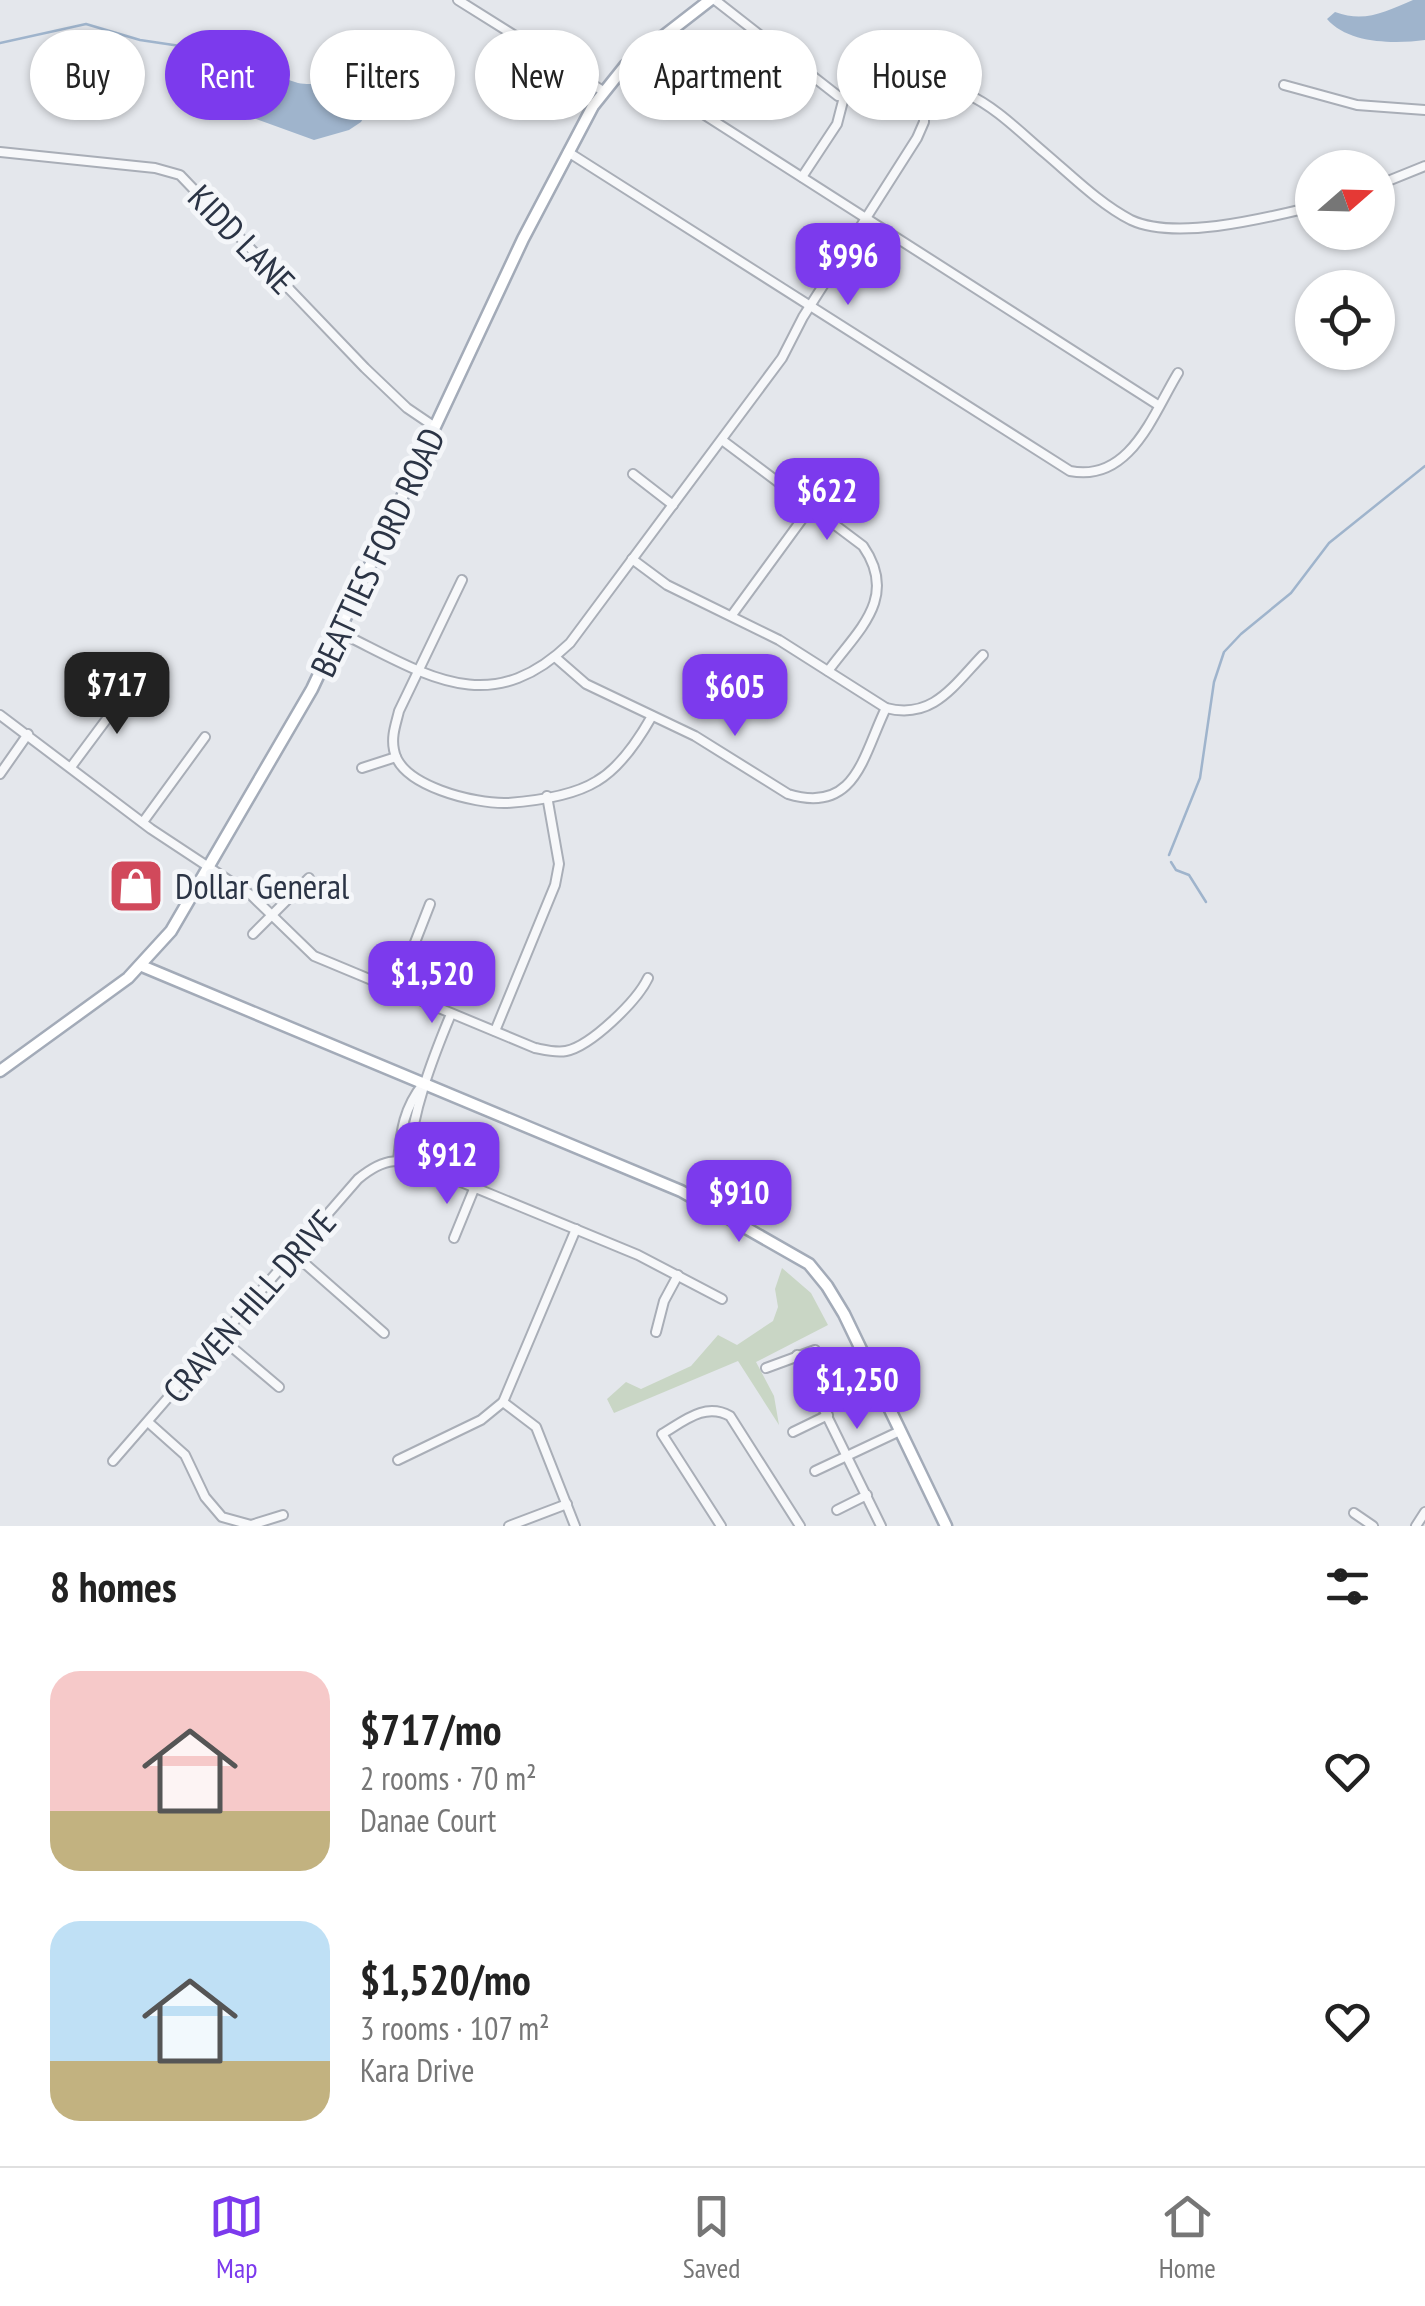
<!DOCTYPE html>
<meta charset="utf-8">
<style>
body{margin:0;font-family:"PT Sans Narrow",sans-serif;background:#f2f2f2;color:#222;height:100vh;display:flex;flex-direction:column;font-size:38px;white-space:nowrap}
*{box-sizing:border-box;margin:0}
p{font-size:32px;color:#767676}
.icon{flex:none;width:55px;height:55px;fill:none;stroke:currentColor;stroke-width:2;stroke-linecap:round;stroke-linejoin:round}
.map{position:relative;height:1526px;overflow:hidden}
.details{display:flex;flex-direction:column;background:#fff;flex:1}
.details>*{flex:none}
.guide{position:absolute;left:30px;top:30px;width:1365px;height:90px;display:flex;gap:20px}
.needle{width:65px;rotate:70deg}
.controls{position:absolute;left:1295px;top:150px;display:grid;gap:20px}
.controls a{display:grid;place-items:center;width:100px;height:100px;border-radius:50%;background:#fff;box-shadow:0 2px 8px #0004;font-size:50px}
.price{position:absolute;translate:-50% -85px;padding:0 22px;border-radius:20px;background:#7c3aed;color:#fff;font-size:32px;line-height:65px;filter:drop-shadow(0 2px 5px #0008)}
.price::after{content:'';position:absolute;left:50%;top:60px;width:30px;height:22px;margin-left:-15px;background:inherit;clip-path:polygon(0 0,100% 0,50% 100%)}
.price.selected{background:#222;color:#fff}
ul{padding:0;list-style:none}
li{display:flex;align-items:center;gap:30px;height:250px;padding:0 50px}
li span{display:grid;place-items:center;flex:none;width:280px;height:200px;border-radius:30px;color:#555}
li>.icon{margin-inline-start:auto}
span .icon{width:120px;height:120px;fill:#fffc;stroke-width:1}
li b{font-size:42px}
h2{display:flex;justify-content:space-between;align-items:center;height:120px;padding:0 50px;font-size:42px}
.pill{padding:0 35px;border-radius:45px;background:#fff;box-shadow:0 2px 8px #0004;font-size:35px;line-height:90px}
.pill.selected{background:#7c3aed;color:#fff}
.tabs{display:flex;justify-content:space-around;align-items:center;height:140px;border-top:2px solid #e0e0e0;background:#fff;font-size:28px;color:#767676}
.tabs a{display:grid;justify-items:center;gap:5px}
.tabs .selected{color:#7c3aed}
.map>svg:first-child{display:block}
.green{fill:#c9d6c5}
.water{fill:#9fb4cc}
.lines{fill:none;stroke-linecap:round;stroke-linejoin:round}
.stream{stroke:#9fb4cc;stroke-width:2.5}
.minor-casing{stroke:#a9aeb7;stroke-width:12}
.major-casing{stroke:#a3abb8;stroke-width:15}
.minor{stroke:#f7f8fa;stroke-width:8}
.major{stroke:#fff;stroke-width:10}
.labels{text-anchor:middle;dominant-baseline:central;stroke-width:10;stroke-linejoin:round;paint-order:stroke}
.street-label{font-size:35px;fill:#2b3445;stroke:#f4f6f9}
.poi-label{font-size:35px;fill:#2b3445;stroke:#f4f6f9;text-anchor:start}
</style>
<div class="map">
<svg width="1425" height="1526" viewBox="0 0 1425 1526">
<rect width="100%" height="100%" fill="#e4e7ec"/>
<polygon class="green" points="782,1268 811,1293 828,1325 756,1362 774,1396 779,1425 738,1361 614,1413 607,1399 626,1382 641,1389 691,1366 718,1335 737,1345 773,1321 778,1307 775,1289"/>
<g class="water">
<path d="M1413,0H1425V40C1395,44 1348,44 1327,19L1335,12C1365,23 1384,12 1413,0Z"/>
<path d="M266,71C277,75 288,80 298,83C322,88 365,71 370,106L361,122L349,130L314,140L253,118L241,110L260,72Z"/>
</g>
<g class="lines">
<g class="stream">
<polyline points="0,43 86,24 140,40 187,47 256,83"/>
<polyline points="1169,855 1200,778 1214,682 1224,652 1241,634 1291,593 1329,543 1425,466"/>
<polyline points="1171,862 1176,870 1189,875 1206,902"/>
</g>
<g class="minor-casing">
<g id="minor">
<polyline points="458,0 603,91"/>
<path d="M715,0L838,96C880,104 927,76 967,94C996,107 1022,134 1046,154C1073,177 1100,204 1131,220C1176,241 1266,218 1312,207"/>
<polyline points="1284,85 1357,105 1425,110"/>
<polyline points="690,97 700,112 1158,405"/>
<polyline points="0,152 155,168 180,175 365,368 407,408 435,427"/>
<path d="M568,152L1070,471C1130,483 1153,414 1178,373"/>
<polyline points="802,177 837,124 844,97"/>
<polyline points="1378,185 1425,166"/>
<path d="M722,440L863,546C899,598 858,630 828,671"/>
<polyline points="633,474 673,505"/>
<path d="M632,559L667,585L779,640L886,708C933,720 953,686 983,655"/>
<path d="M462,580L399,711C396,724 391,736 394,750C400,786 475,804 507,803C535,801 573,796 597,781C621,767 639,739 652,716"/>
<polyline points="732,615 811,507"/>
<path d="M339,632C424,673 488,722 570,643L782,358L803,317L917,138L924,122V89"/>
<path d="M555,657L586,684L695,736L788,794C856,815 863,755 886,708"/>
<path d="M0,715L151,829L251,895L314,956L535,1048C545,1050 556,1053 566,1051C591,1046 637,1001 648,978"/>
<polyline points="71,767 132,685"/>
<polyline points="362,768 396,757"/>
<polyline points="0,774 28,734"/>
<polyline points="143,822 205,737"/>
<polyline points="253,934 309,878"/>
<polyline points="396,991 430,904"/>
<polyline points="495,1031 555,885 559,864 547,796"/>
<path d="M398,1160C401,1130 404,1108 423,1084"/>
<path d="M408,1162C413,1110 431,1062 451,1014"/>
<polyline points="454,1238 474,1189"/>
<polyline points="294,1254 384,1333"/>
<polyline points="656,1332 664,1301 678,1275"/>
<polyline points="221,1338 279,1387"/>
<polyline points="797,1355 881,1526"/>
<polyline points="766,1368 815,1350"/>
<polyline points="503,1402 536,1427 575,1526"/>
<polyline points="148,1422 185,1455 205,1497 222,1517 251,1525 283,1515"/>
<polyline points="793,1432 828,1415"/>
<polyline points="398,1460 481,1420 503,1402 576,1229"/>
<path d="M113,1461L358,1179C386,1156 399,1158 432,1170L638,1255L722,1299"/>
<polyline points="815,1471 900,1431"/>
<polyline points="837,1510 867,1495"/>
<polyline points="1354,1513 1373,1526"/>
<polyline points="509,1526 567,1504"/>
<path d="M721,1526L662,1434C684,1421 705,1402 730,1416L800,1526"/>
<polyline points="1416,1526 1425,1512"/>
</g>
</g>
<g class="major-casing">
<g id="major">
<polyline points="142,966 681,1191 809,1264 827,1286 844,1314 946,1526"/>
<polyline points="0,1071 128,978 171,931 312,689 523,239 593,106 625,66 710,0"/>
</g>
</g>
<use href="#minor" class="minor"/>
<use href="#major" class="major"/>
</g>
<defs>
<g id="shop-square" transform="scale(2.875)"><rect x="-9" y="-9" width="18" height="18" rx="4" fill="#d1495b" stroke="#f4f6f9"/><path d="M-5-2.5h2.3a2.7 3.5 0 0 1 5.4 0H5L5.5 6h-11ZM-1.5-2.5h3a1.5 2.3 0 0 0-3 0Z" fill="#fff"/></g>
</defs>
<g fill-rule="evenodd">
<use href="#shop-square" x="136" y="886"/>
</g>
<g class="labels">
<g class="street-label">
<text transform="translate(242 239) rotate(46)">KIDD LANE</text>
<text transform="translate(377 552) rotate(-65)">BEATTIES FORD ROAD</text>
<text transform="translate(249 1306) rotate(-49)">CRAVEN HILL DRIVE</text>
</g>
<g class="poi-label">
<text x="175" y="886">Dollar General</text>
</g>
</g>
</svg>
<div class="controls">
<a><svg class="needle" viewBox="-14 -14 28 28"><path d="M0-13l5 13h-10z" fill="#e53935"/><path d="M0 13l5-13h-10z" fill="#767676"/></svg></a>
<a><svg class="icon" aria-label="locate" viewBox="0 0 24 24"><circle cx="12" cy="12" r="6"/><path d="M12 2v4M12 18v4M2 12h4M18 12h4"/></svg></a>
</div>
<b class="price" style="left:848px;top:308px">$996</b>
<b class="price" style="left:827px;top:543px">$622</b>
<b class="price selected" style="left:117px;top:737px">$717</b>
<b class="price" style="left:735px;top:739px">$605</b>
<b class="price" style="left:432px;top:1026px">$1,520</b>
<b class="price" style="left:447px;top:1207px">$912</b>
<b class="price" style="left:739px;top:1245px">$910</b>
<b class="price" style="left:857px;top:1432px">$1,250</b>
<div class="guide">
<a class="pill">Buy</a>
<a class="pill selected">Rent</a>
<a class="pill">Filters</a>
<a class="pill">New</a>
<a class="pill">Apartment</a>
<a class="pill">House</a>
</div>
</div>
<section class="details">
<h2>8 homes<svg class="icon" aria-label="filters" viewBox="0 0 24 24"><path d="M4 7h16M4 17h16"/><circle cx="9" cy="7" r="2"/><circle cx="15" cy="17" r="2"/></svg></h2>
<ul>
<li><span style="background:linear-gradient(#f6c9c9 70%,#c2b280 0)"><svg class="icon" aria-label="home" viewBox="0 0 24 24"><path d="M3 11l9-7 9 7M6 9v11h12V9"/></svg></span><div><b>$717/mo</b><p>2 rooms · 70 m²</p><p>Danae Court</p></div><svg class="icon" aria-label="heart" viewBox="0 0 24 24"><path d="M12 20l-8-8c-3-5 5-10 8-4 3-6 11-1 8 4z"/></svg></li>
<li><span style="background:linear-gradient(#bfe0f5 70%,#c2b280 0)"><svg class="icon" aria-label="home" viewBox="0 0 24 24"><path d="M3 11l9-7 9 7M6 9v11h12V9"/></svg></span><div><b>$1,520/mo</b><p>3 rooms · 107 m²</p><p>Kara Drive</p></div><svg class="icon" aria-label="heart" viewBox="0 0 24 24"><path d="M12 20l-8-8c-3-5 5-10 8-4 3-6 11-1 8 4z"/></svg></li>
</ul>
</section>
<nav class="tabs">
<a class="selected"><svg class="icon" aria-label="map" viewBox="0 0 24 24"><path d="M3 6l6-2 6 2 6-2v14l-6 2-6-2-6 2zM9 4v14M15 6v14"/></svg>Map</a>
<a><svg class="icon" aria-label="saved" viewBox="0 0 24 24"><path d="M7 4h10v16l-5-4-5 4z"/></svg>Saved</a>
<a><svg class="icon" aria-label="home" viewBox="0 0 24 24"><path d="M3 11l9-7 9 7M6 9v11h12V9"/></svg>Home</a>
</nav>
